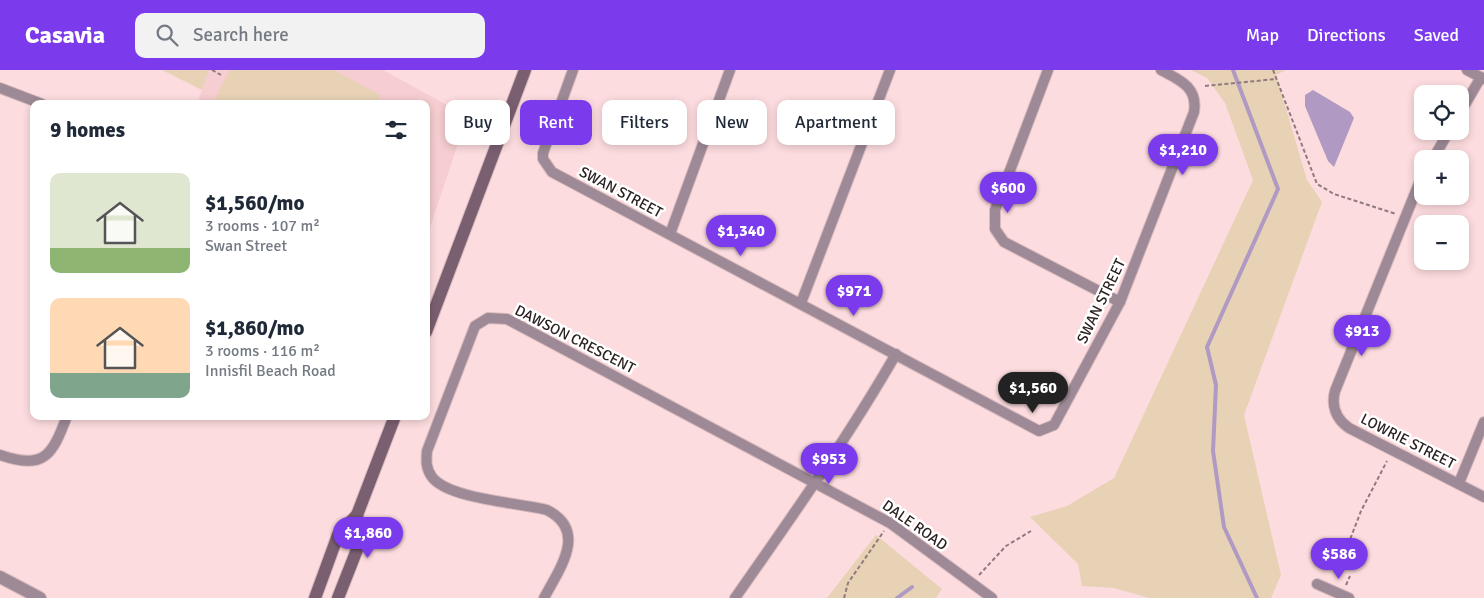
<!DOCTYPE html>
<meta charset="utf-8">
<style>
body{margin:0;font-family:Signika,sans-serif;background:#f2f2f3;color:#1f2937;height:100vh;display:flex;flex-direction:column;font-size:19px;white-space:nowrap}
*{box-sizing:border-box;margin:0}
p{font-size:16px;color:#747a83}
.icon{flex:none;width:28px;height:28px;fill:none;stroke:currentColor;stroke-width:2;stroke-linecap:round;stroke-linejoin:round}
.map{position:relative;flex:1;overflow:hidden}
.panel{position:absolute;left:30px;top:30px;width:400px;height:320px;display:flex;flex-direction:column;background:#fff;border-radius:10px;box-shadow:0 2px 8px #0003}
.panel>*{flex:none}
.hud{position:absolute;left:445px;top:30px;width:475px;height:45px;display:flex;gap:10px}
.controls{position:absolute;left:1414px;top:15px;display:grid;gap:10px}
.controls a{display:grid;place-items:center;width:55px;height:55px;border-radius:10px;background:#fff;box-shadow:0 2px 8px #0003;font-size:25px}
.price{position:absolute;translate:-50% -42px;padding:0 11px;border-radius:18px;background:#7c3aed;color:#fff;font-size:16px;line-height:32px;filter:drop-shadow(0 1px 2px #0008)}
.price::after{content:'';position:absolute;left:50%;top:30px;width:15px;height:11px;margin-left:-8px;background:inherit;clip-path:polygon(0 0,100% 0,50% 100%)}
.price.on{background:#222;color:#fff}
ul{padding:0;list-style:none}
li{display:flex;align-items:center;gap:15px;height:125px;padding:0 20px}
li span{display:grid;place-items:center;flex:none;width:140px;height:100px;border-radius:10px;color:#555}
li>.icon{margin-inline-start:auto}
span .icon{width:60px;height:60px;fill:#fffc;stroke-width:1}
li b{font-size:21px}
h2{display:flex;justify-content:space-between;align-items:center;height:60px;padding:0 20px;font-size:21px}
.chip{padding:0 18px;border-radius:10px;background:#fff;box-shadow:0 2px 8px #0003;font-size:18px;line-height:45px}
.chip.on{background:#7c3aed;color:#fff}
header{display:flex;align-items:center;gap:30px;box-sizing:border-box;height:70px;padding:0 25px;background:#7c3aed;color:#fff}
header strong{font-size:24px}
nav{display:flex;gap:28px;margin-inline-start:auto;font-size:18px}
.search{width:350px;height:45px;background:#f2f2f3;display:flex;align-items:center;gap:12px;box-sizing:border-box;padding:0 18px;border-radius:10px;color:#747a83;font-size:19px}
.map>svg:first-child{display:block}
.built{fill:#f6cdd0}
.green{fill:#e7d2b5}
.water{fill:#b09ac3}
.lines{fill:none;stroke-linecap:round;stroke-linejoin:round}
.stream{stroke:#b09ac3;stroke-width:4}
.minor-casing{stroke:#d7babd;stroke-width:12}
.tertiary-casing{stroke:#d7babd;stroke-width:14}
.secondary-casing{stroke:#d7babd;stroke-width:14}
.path{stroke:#907a7c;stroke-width:2;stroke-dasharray:4 2.5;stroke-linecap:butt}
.minor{stroke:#9d8a96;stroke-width:10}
.tertiary{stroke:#9d8a96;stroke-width:12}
.secondary{stroke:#7a5f70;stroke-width:12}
.labels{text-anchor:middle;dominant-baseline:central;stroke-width:5;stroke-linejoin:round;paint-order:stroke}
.street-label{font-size:15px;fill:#2c2122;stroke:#fff}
</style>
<header>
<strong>Casavia</strong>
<div class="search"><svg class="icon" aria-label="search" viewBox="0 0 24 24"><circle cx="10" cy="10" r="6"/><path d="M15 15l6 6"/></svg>Search here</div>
<nav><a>Map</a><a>Directions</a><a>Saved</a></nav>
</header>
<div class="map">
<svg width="1484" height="528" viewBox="0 0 1484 528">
<rect width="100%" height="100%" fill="#fddcdf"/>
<polygon class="built" points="209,0 383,0 467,46 426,170 426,34 197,34"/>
<g class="green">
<polygon points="162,0 209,0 202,20"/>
<polygon points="230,0 334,0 380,25 376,34 212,34"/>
<polygon points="1191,0 1286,0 1276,5 1307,110 1322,132 1244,345 1281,505 1271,528 1149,528 1114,518 1082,516 1078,494 1030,447 1067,436 1114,408 1253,110 1225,33 1207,8"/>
<polygon points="876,465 942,519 936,528 827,528"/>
</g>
<polygon class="water" points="1313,20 1350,42 1354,48 1334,97 1328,91 1305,36 1305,25"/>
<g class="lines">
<g class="stream">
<polyline points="1233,0 1278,119 1207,277 1216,315 1213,381 1224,457 1257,528"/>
<polyline points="897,528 912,517"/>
</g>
<g class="minor-casing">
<g id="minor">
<path d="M573,0L543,83V89L552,102L1039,361L1054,355L1120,232L1194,42C1198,17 1180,10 1161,0"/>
<polyline points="1048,0 995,140 995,159 1004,172 1120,232"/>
<polyline points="1467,0 1484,9"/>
<polyline points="0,18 42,34"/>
<polyline points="1460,43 1481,7"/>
<polyline points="1433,89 1449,61"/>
<path d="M1422,106L1335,321C1331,336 1336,349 1349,358L1484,427"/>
<polyline points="670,164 730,0"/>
<polyline points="801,233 890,0"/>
<path d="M0,385C44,400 52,386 67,346"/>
<polyline points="1459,413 1484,352"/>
<polyline points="1317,514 1349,528"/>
<path d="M544,528C560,498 588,461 547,440C521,433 448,429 432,407C426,399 426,391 427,381L475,256L488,248L507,249L890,453L992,528"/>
<path d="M735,528C791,448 847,369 896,284"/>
</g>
</g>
<g class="tertiary-casing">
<polyline id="tertiary" points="0,507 40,528"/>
</g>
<g class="secondary-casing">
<g id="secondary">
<polyline points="426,262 525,0"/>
<polyline points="315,528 338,465 357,445 395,346"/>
<polyline points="338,528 360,472 357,445"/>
</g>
</g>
<g class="path">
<polyline points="212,0 221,5"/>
<polyline points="1273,0 1317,114 1334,124 1396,144"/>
<polyline points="1205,16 1276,9"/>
<polyline points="1341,493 1361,441 1387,391"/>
<polyline points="979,505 1006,476 1031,461"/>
<polyline points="1346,515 1350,506"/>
<polyline points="844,528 848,513 884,461"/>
</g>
<use href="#minor" class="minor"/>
<use href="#tertiary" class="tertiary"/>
<use href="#secondary" class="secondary"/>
</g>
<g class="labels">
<g class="street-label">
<text transform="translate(621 122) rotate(28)">SWAN STREET</text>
<text transform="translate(1101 231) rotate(-64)">SWAN STREET</text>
<text transform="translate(575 269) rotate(27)">DAWSON CRESCENT</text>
<text transform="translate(1408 371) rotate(27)">LOWRIE STREET</text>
<text transform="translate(915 455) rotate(35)">DALE ROAD</text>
</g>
</g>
</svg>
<div class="controls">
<a><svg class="icon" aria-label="locate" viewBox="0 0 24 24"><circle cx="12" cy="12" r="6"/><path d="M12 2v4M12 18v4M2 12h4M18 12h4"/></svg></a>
<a>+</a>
<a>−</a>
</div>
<b class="price" style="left:1183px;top:106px">$1,210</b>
<b class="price" style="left:1008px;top:144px">$600</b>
<b class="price" style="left:741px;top:187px">$1,340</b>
<b class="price" style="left:854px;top:247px">$971</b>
<b class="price" style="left:1362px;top:287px">$913</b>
<b class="price on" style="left:1033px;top:344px">$1,560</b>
<b class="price" style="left:829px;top:415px">$953</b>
<b class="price" style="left:368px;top:489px">$1,860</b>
<b class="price" style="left:1339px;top:510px">$586</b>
<div class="hud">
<a class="chip">Buy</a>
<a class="chip on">Rent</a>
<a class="chip">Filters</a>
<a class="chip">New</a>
<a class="chip">Apartment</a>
</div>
<section class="panel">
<h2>9 homes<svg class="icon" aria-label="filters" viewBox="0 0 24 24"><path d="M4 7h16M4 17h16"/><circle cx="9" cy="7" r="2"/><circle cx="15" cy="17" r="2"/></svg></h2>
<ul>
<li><span style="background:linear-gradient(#dfe7d0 75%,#8fb573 0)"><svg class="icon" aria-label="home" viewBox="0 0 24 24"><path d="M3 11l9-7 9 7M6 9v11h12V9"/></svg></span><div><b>$1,560/mo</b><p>3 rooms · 107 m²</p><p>Swan Street</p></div></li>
<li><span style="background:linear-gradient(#ffd9b3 75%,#7fa58c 0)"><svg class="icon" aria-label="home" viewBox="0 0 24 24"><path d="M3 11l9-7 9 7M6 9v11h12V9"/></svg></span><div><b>$1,860/mo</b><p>3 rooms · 116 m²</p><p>Innisfil Beach Road</p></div></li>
</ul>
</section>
</div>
